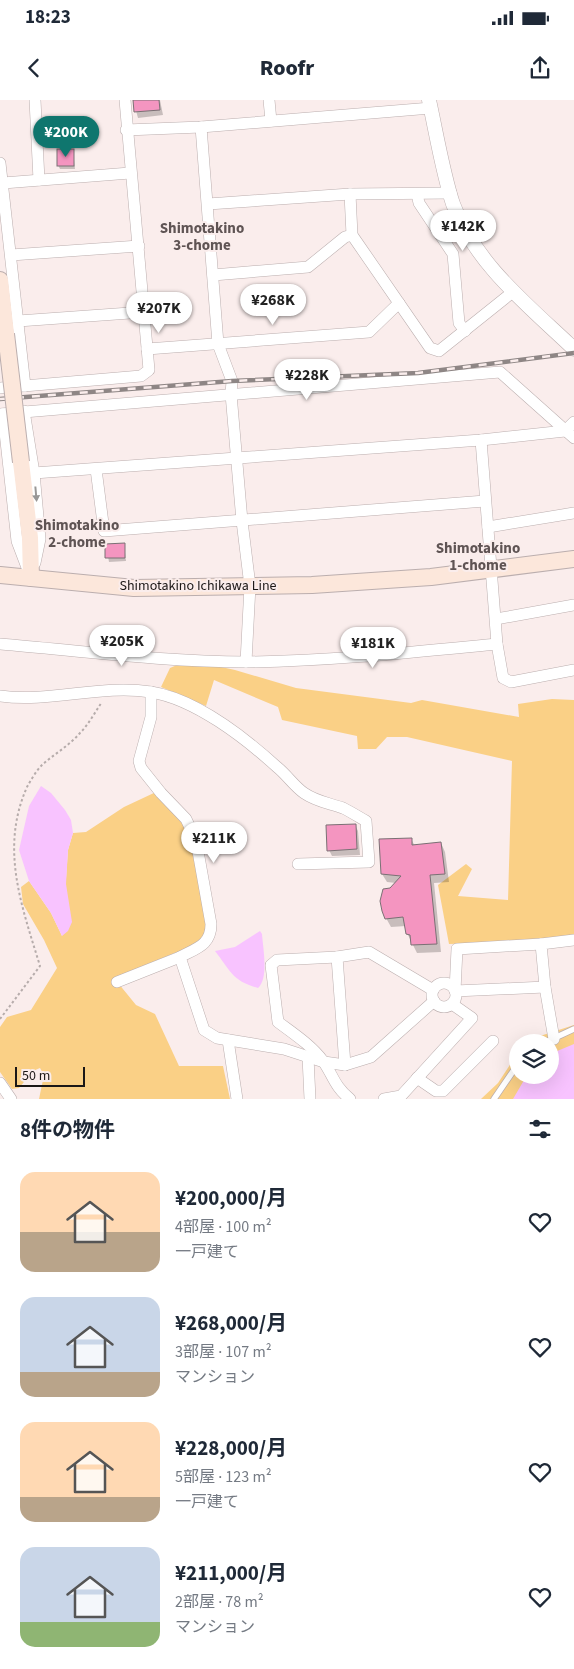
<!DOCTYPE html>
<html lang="ja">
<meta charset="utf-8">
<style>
body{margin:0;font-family:"Source Sans 3","Noto Sans JP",sans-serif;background:#f6f6f7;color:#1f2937;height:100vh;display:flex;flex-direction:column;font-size:19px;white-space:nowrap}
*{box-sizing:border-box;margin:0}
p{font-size:16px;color:#747a83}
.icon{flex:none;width:28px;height:28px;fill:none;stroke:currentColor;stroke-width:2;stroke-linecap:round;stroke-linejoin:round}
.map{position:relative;height:999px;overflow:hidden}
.panel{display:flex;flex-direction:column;background:#fff;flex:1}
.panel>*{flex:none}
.controls{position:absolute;left:509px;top:934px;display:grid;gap:10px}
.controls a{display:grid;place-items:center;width:50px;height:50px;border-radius:50%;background:#fff;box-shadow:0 5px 20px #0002;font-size:25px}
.scale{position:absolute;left:15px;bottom:12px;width:70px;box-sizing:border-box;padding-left:5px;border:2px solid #1b1716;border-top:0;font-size:14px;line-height:18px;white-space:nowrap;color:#1b1716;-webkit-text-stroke:4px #faedec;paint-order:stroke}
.price{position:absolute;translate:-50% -42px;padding:0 11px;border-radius:18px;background:#fff;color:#222;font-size:16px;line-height:32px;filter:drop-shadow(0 1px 2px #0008)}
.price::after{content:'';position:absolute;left:50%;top:30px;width:15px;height:11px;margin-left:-8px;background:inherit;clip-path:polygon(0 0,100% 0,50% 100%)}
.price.on{background:#0f766e;color:#fff}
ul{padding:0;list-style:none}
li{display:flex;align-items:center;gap:15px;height:125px;padding:0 20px}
li span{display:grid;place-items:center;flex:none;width:140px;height:100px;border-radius:15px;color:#555}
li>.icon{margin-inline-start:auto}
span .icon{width:60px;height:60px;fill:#fffc;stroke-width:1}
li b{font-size:21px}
h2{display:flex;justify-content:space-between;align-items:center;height:60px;padding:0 20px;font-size:21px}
.status{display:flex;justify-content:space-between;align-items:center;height:35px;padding:0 25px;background:#fff;direction:ltr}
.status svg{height:14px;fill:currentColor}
header{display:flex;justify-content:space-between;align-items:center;height:65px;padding:0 20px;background:#fff;font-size:22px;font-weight:800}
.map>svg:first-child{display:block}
.green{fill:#fad086}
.water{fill:#f8c3ff}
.shadow{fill:#0003}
.building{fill:#f495c0;stroke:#7a7074}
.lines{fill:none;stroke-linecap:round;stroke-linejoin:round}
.service-casing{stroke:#bbaeae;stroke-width:7}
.minor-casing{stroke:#bbaeae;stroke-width:12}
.tertiary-casing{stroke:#bbaeae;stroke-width:15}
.secondary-casing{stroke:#bbaeae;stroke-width:18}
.path{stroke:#b6acab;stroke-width:2;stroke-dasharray:2.5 2.5;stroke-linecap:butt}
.service{stroke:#fff;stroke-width:5.5}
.minor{stroke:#fff;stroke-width:11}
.tertiary{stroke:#fff;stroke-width:14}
.secondary{stroke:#fce7db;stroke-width:16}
.rail-casing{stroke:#8e8685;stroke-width:4.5}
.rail{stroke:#faedec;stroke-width:2.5;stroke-dasharray:8;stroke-linecap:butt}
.secondary-bridge-casing{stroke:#bbaeae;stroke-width:18;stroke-linecap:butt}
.secondary-bridge{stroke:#fce7db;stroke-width:16}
.oneway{fill:#989796}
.labels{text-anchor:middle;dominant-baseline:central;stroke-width:4;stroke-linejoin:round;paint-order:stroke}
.street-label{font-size:14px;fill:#1b1716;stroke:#faedec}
.neighbourhood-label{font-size:15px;font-weight:bold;fill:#5f5454;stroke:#faedec}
</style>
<div class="status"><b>18:23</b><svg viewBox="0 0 49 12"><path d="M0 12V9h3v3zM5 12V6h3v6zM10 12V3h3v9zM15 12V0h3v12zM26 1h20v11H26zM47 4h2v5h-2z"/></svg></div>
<header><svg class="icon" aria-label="back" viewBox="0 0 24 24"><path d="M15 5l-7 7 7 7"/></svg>Roofr<svg class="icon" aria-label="share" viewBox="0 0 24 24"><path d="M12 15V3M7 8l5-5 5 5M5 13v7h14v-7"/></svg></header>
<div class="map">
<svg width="574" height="999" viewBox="0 0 574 999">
<rect width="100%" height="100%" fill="#faedec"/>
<g class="green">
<polygon points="198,562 235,570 296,588 411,603 422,600 519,617 518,604 552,599 574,600 574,840 449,844 438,785 466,764 472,769 458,796 508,800 512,661 407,637 387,637 376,649 358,649 357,636 282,620 278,607 214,580 206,606 161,587 170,568 177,565"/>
<polygon points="156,692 179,717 194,746 207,835 204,841 114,878 136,905 155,914 179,966 223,966 230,999 39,999 44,975 40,968 33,971 19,988 12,989 0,972 0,927 7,917 31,910 57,868 44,840 23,804 21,787 29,781 51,813 62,836 68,750 73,733 86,732 124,707"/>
<polygon points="574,925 574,999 481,999 498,983 517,954 518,975 550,975 550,942 532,942 540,936"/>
</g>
<g class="water">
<polygon points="41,686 51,693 65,710 71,720 73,733 68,750 66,784 72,822 68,831 62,836 51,813 29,781 19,750 29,706"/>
<path d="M260,831L262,834C263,848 269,878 258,888C232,881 230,870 215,851L235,847Z"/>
<polygon points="574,944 574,999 513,999 527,975 550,975 550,954"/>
</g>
<g class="shadow">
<polygon points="133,0 160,0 163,15 138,18"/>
<polygon points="73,51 75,69 60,69 58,65"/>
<polygon points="124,444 126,461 109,462 106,445"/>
<polygon points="355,725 358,731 360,755 332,756 329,750"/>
<polygon points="411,739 415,746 441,743 445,752 449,782 434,783 441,852 417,853 407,833 406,826 391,827 386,818 390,790 396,783 387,782 382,774"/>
</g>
<g class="building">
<polygon points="133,0 159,0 160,10 134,12"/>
<rect x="57" y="49" width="17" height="17"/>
<polygon points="125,443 125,458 105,458 105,444"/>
<polygon points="356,724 357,749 327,751 326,725"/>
<polygon points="412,738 412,745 441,742 445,774 430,775 437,844 411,845 410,835 406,834 403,817 385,819 382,811 380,801 383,789 390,788 401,776 381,774 379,739"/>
</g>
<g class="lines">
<g class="service-casing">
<g id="service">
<polyline points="546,942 574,929"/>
<polyline points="494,999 518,964"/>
</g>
</g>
<g class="minor-casing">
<g id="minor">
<polyline points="35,0 39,80"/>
<polyline points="269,0 271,21"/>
<polyline points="201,27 218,244 232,281 231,294 242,421 250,486 246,562"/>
<polyline points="126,30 201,27 431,8"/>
<polyline points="0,63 25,286"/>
<polyline points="3,83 130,73"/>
<polyline points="350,94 352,135 430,248 439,251 514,191"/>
<polyline points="417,94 419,103 453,154 459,223 465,231"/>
<polyline points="208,104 350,94 451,93"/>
<polyline points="11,155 139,146"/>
<polyline points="213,175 308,167 345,137 352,135"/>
<polyline points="18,221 144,212"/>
<polyline points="147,249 369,232 399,203"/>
<polyline points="0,288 141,276 149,270 125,0"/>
<polyline points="24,311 34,373 40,439 35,463"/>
<polyline points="0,314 500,272 574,338"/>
<polyline points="3,314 17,441 28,470"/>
<polyline points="481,340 497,544 503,578 511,582 574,570"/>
<polyline points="96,369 104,431 485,401"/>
<polyline points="34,373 481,340 565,331 574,322"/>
<polyline points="488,427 574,413"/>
<polyline points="496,519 574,505"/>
<path d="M0,544C82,551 165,562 247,562C330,561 414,552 497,544"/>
<path d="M151,592V617L139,661L141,668L161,693L186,719L196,740L211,824C211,845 197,848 180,857L204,930L217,938L284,949L324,962L345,965L371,957L434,901"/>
<path d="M0,596C50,603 101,584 151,592C195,599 245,638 277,667C287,675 294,686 304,693C317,702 329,703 343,708C351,712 359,717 366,721L369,762L298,764"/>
<polyline points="541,844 457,849 455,891 545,887"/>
<path d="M337,857L277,860L271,865L278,922C294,934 311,945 323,961C333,975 334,986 350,999"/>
<polyline points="117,882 180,857"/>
<circle cx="444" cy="895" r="12"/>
<polyline points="554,939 545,887 541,844 574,840"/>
<polyline points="228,940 237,999"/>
<polyline points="308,957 310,999"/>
<polyline points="345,965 337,857 369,852 433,890"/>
<polyline points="417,978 436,991 443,991 493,941"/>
<polyline points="0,983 11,999"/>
<polyline points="384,999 401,996 472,918 452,904"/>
</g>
</g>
<g class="tertiary-casing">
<path id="tertiary" d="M429,0C436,32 443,74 453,104C475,164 529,206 574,249"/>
</g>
<g class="secondary-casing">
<g id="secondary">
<polyline points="0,180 6,234"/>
<polyline points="21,362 30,438 31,478"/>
<polyline points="0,475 134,488 312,485 431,477 574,459"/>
</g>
</g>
<path class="path" d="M0,919L40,866C21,804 0,748 27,687C31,680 36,671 42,665C54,654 69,646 80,633C89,624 95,612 102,602"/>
<use href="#service" class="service"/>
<use href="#minor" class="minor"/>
<use href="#tertiary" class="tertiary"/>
<use href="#secondary" class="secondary"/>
<g class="rail-casing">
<polyline id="rail" points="0,299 232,281 418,273 574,253"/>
</g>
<use href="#rail" class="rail"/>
<g class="secondary-bridge-casing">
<polyline id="secondary-bridge" points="6,234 21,362"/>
</g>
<use href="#secondary-bridge" class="secondary-bridge"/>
</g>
<defs><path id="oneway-solid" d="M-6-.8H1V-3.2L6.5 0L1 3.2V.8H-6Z" transform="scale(1.25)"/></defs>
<use class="oneway" href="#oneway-solid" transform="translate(36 394) rotate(85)"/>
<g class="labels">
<g class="street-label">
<text x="198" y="486">Shimotakino Ichikawa Line</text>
</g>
<g class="neighbourhood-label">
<text x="202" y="128">Shimotakino<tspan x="202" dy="17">3-chome</tspan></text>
<text x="77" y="425">Shimotakino<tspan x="77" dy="17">2-chome</tspan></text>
<text x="478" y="448">Shimotakino<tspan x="478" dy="17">1-chome</tspan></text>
</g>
</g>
</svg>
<div class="controls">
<a><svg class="icon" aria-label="layers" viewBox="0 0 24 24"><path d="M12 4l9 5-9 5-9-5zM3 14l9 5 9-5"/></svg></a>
</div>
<div class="scale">50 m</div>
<b class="price on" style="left:66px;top:58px">¥200K</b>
<b class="price" style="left:463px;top:152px">¥142K</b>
<b class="price" style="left:273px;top:226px">¥268K</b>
<b class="price" style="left:159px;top:234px">¥207K</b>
<b class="price" style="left:307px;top:301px">¥228K</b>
<b class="price" style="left:122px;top:567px">¥205K</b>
<b class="price" style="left:373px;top:569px">¥181K</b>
<b class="price" style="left:214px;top:764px">¥211K</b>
</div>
<section class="panel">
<h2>8件の物件<svg class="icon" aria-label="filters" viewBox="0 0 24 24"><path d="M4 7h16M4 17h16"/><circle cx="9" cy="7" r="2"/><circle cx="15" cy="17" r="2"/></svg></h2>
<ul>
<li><span style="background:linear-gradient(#ffd9b3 60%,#b9a48a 0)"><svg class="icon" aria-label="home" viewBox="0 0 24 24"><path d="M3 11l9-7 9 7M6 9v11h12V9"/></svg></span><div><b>¥200,000/月</b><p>4部屋 · 100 m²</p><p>一戸建て</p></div><svg class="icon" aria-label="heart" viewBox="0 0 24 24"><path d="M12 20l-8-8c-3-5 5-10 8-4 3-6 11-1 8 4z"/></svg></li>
<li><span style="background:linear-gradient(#c9d6e8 75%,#b9a48a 0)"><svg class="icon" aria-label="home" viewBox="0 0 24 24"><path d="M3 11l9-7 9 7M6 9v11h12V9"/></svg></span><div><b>¥268,000/月</b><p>3部屋 · 107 m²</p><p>マンション</p></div><svg class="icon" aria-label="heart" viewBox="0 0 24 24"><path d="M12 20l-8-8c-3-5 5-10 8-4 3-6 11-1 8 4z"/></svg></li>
<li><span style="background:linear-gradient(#ffd9b3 75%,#b9a48a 0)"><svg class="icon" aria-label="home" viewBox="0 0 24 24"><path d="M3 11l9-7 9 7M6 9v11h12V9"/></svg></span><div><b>¥228,000/月</b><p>5部屋 · 123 m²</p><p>一戸建て</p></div><svg class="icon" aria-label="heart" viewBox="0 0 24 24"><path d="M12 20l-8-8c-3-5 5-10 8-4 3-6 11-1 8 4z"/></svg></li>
<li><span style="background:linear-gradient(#c9d6e8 75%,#8fb573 0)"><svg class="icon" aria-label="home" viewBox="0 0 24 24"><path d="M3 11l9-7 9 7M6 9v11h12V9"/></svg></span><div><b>¥211,000/月</b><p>2部屋 · 78 m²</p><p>マンション</p></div><svg class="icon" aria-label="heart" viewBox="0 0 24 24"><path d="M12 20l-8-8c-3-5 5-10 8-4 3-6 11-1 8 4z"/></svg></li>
</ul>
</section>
